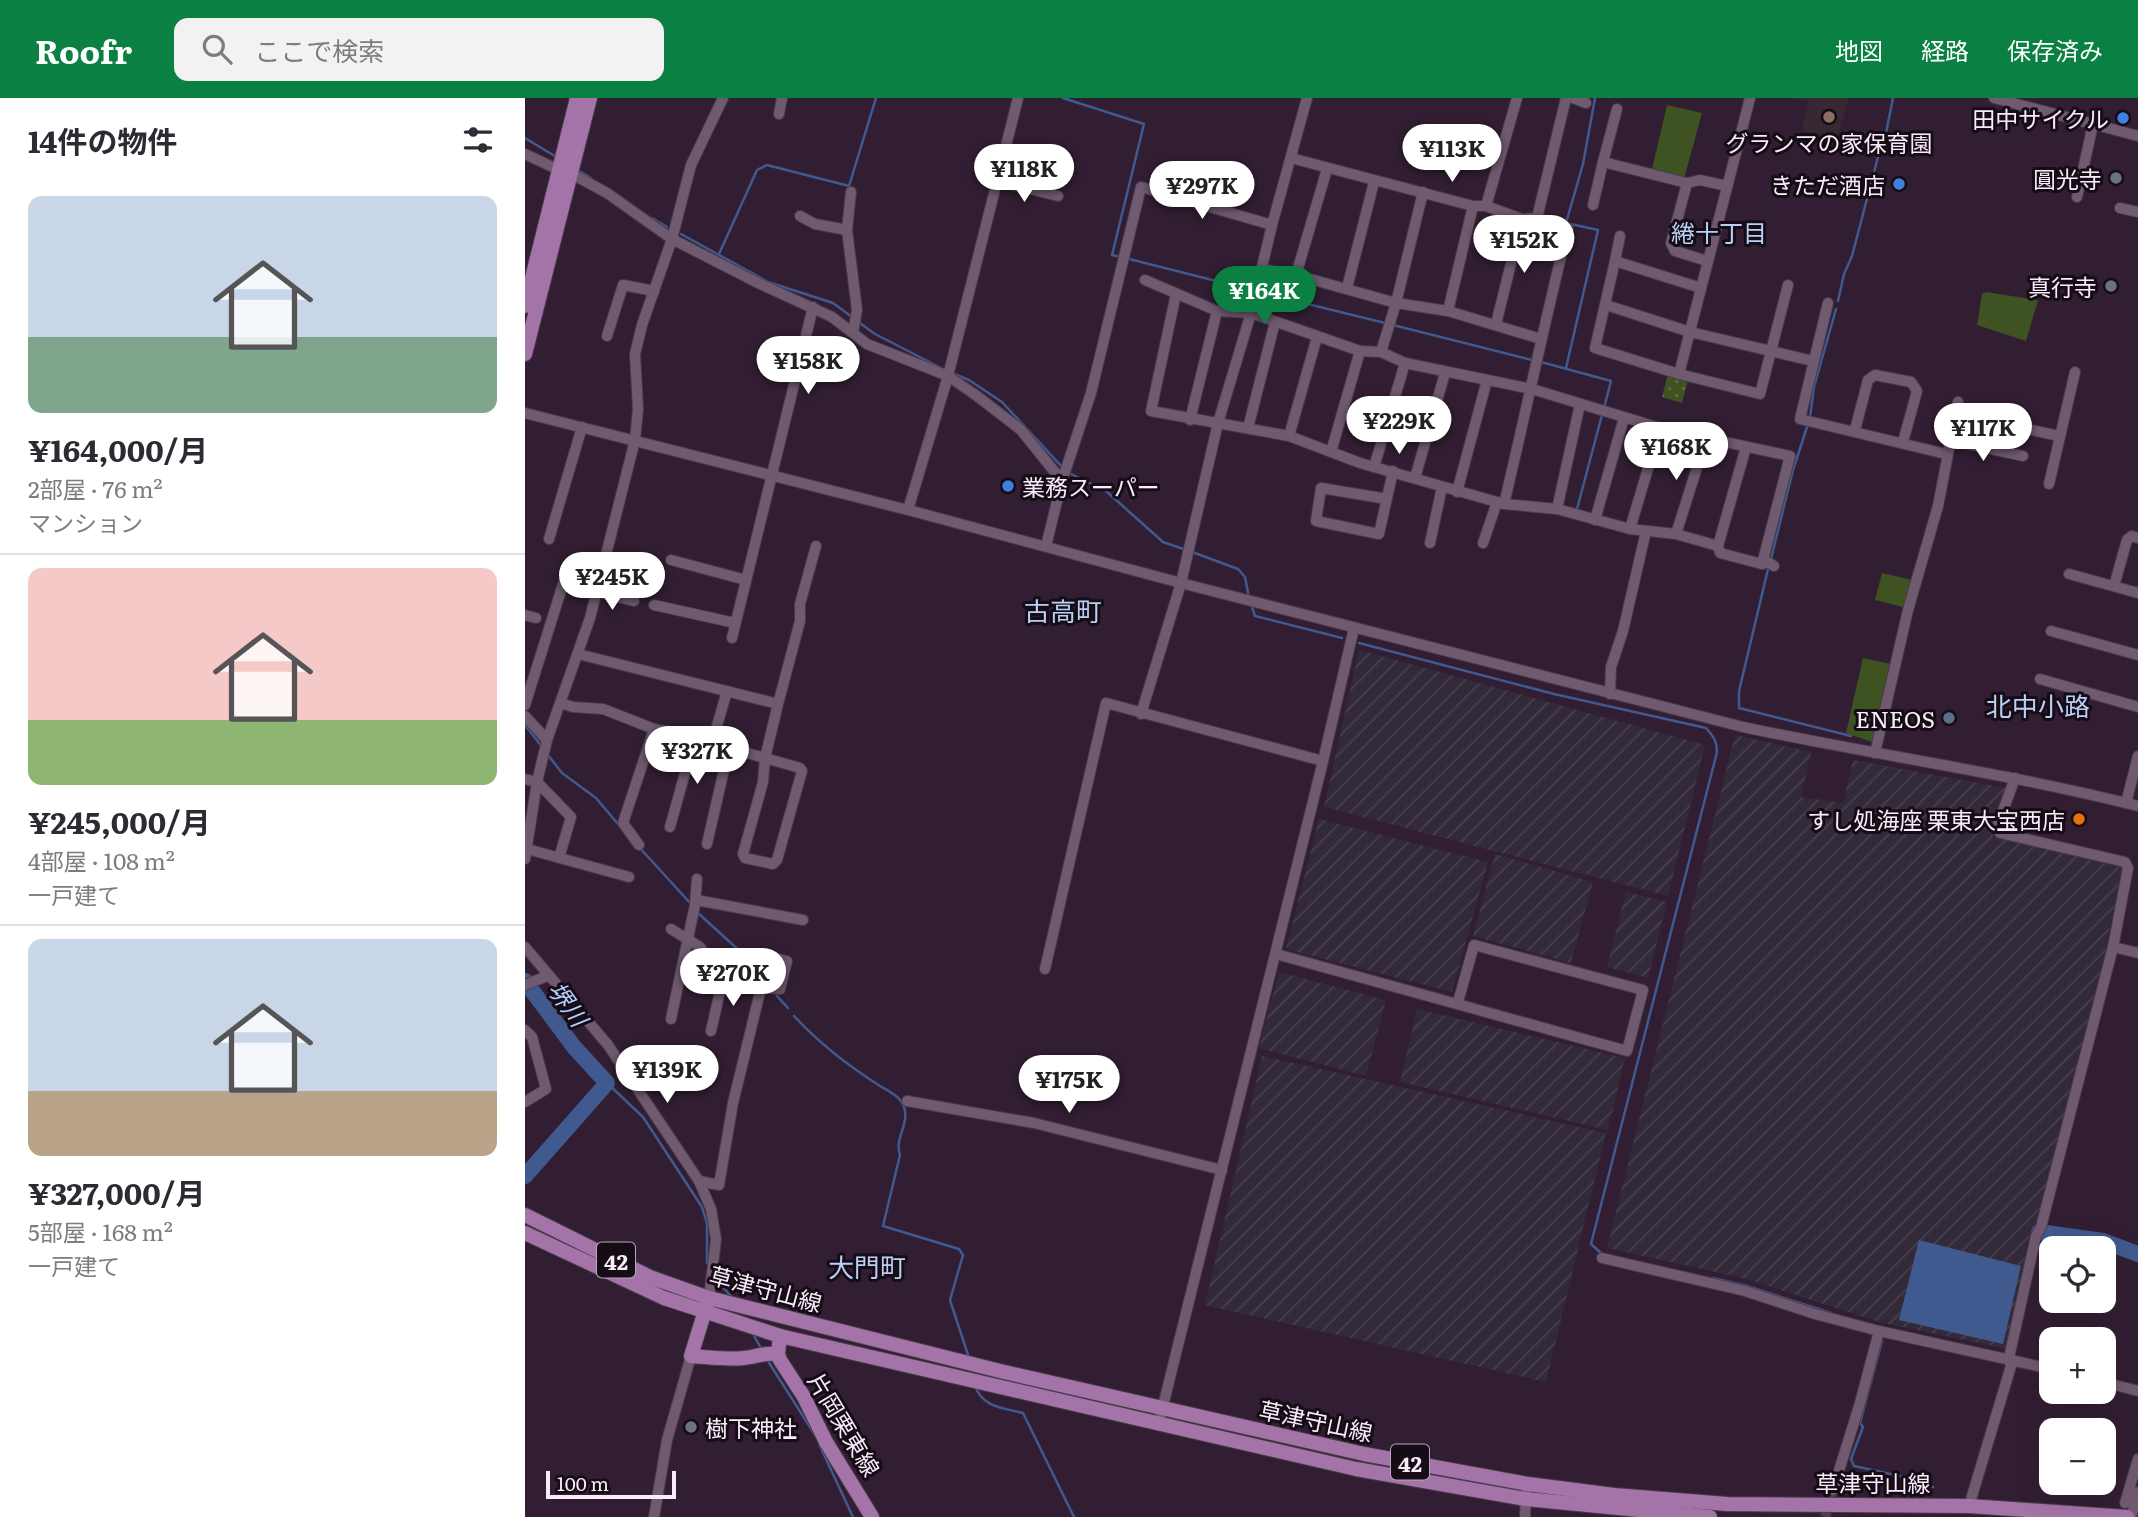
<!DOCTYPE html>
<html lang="ja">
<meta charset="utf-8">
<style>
body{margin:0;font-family:Literata,"Noto Sans JP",serif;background:#f2f2f3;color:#2b2b33;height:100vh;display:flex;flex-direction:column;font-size:26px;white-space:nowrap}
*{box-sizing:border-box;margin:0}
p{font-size:23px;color:#7c7c81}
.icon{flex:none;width:38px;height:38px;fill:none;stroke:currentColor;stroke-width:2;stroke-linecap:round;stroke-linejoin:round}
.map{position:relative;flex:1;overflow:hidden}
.details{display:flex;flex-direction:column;background:#fff;width:525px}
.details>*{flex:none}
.tools{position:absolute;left:1514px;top:1138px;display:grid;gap:14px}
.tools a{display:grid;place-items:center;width:77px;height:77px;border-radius:14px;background:#fff;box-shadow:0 7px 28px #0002;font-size:35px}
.scale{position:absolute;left:21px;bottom:18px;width:130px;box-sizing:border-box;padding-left:7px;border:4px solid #f9ecf9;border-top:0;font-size:19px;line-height:24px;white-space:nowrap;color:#f9ecf9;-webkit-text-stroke:5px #150c15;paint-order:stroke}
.price{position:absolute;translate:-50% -60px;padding:0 16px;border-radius:24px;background:#fff;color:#222;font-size:23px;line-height:46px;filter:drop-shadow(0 2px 4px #0008)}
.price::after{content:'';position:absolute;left:50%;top:42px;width:21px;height:16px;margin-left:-10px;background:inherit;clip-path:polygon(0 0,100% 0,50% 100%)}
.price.on{background:#0b8043;color:#fff}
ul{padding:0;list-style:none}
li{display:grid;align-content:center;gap:14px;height:371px;padding:0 28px}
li+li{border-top:2px solid #e1e1e2}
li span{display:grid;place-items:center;height:217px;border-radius:14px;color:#555}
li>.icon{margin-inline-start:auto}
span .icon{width:126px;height:126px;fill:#fffc;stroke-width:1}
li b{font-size:30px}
h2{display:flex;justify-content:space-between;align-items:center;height:84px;padding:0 28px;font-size:30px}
header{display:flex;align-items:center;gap:42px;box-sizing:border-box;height:98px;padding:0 35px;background:#0b8043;color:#fff}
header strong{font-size:33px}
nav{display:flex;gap:38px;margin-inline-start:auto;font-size:24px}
.search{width:490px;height:63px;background:#f2f2f3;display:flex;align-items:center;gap:18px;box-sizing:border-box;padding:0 24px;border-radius:14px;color:#7c7c81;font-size:26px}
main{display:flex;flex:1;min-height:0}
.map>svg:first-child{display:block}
.industrial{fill:url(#industrial-furrows)}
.education{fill:#382834}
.green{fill:#3f5322}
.park{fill:url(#park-dots)}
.water{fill:#405a8f}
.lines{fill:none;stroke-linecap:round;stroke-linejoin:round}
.stream{stroke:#405a8f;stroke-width:2.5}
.river{stroke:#405a8f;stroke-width:16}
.minor-tunnel{stroke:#503d50;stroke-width:10;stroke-dasharray:10 5;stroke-linecap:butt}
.minor-casing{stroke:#4a3a4b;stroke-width:12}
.major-casing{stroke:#4a3a4b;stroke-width:16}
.minor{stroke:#705a70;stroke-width:10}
.major{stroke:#a474a8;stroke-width:14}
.education-dot{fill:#8d6e63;stroke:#150c15;stroke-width:2.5}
.shop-dot{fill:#3f7fe0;stroke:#150c15;stroke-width:2.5}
.worship-dot{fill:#6b7280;stroke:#150c15;stroke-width:2.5}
.service-dot{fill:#5c6f8a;stroke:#150c15;stroke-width:2.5}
.food-dot{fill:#e8710a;stroke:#150c15;stroke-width:2.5}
.labels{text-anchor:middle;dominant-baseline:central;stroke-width:6;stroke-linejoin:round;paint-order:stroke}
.shield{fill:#150c15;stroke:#b5a9b5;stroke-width:2}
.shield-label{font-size:21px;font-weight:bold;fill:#f9ecf9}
.poi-label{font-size:23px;fill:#f9ecf9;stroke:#150c15;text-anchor:end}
.street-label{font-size:23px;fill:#f9ecf9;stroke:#150c15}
.neighbourhood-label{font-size:24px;fill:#b9cff7;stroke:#150c15}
.water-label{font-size:24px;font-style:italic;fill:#b5cefe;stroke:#150c15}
.quarter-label{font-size:26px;fill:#b9cff7;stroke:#150c15}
</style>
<header>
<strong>Roofr</strong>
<div class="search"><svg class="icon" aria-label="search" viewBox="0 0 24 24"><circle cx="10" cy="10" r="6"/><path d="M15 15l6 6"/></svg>ここで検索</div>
<nav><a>地図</a><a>経路</a><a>保存済み</a></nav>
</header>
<main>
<section class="details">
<h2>14件の物件<svg class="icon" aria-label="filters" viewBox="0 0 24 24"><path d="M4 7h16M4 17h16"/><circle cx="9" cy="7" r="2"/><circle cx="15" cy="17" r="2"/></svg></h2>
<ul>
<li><span style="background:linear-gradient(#c9d6e8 65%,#7fa58c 0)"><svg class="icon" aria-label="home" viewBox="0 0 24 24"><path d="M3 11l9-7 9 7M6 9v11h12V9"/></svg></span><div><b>¥164,000/月</b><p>2部屋 · 76 m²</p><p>マンション</p></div></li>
<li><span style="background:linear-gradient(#f6c9c9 70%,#8fb573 0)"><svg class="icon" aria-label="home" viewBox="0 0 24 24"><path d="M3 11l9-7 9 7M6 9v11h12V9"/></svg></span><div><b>¥245,000/月</b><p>4部屋 · 108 m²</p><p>一戸建て</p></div></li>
<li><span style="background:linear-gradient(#c9d6e8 70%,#b9a48a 0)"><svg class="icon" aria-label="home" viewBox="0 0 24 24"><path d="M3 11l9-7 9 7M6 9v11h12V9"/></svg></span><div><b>¥327,000/月</b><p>5部屋 · 168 m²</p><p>一戸建て</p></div></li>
</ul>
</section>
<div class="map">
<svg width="1613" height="1419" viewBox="0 0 1613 1419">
<defs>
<pattern id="industrial-furrows" width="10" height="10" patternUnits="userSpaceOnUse" patternTransform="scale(1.75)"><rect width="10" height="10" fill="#332a39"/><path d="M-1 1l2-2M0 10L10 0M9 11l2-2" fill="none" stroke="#473f4d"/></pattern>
<pattern id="park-dots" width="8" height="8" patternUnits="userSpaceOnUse" patternTransform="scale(1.75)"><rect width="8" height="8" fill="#3f5322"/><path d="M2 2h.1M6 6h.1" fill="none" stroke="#5c6c43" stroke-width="1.8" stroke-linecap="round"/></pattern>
</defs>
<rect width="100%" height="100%" fill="#321e32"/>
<g class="industrial">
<polygon points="834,552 1180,647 1143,798 799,709"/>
<polygon points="1210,637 1286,654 1276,699 1318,705 1328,662 1481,690 1467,737 1598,770 1582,842 1581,867 1547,985 1513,1122 1506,1131 1482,1251 1354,1224 1222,1181 1082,1150"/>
<polygon points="794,721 963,764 927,894 761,851"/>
<polygon points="970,756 1068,784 1046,865 948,838"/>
<polygon points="1101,794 1142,804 1123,880 1082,869"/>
<polygon points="754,874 861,902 841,978 734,950"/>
<polygon points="892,911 1100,960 1083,1032 875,984"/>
<polygon points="737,958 1081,1035 1021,1284 680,1207"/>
</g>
<polygon class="education" points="1263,0 1324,0 1312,42 1277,33 1283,3"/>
<g class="green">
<polygon points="1142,7 1177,15 1159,81 1127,71"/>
<polygon points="1461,194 1513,202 1501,243 1452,227 1457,196"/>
<polygon points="1357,475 1387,482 1378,509 1350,502"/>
<polygon points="1338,560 1366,566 1347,644 1321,635"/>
</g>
<polygon class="park" points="1143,276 1163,282 1157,305 1137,299"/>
<polygon class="water" points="1394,1142 1496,1168 1478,1246 1374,1222"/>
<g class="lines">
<g class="stream">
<polyline points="538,0 619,26 587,157 596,159"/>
<polyline points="0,40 33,60"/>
<polyline points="1358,50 1368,0"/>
<polyline points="51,71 66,80"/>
<polyline points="127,120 142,129"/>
<polyline points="156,136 243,184 308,205 327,219"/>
<polyline points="194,156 232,72 242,67 324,88 351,0"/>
<polyline points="604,161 723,191"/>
<polyline points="738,195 860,225"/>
<polyline points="1313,203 1319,176 1327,158 1353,59"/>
<polyline points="332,223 350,236 418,271"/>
<polyline points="868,227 1007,262"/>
<polyline points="1016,264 1086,283 1079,310"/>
<polyline points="1041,270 1073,132 1041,125 1058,66 1070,0"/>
<polyline points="427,275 444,282 477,304 538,370"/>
<polyline points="1285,319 1289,289 1311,211"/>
<polyline points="542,374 581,393 638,444 661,452"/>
<polyline points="1052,411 1077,317"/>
<polyline points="667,454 713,471 720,479 724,500"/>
<polyline points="1246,461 1268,372 1283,326"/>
<polyline points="1244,467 1214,593 1214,610 1326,638"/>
<polyline points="726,506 730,518 817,540"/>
<path d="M834,545L1029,596L1181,630C1189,639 1194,646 1191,658L1066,1146L1076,1155"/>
<polyline points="0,627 17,649"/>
<polyline points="23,657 37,675 71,700 93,726"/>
<polyline points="114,749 166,806"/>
<polyline points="172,814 219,857 240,883"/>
<polyline points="252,898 263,910"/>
<path d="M269,918C293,944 325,969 355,988C364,993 376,999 379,1009C385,1026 369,1040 375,1057L358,1128L434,1151L438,1157L425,1202L444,1260"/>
<polyline points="82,985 118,1019 177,1109 182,1126 182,1165"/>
<polyline points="1188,1180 1222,1188 1306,1215"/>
<polyline points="190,1181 206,1198"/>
<polyline points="228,1236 236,1250"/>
<polyline points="1357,1243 1335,1325 1338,1329 1326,1361 1329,1368 1388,1381 1408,1389"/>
<polyline points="241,1260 290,1337"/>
<path d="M450,1287C456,1309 478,1310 498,1315L549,1419"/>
<polyline points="294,1346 328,1419"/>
</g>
<g class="river">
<polyline points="0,883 49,949 82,985 0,1078"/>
<polyline points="1514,1134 1578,1143 1613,1156"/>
</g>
<polyline class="minor-tunnel" points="1300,1419 1308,1392"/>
<g class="minor-casing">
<g id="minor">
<polyline points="1048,0 1061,5"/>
<polyline points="1469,0 1613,38"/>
<polyline points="254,16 257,0"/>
<polyline points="0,56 34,72"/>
<path d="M766,60L948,108H961L997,121L1012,120L1043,130C1020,222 1001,314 979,406"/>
<polyline points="1078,64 1092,11"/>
<polyline points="47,76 82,95 147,141 233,185 307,219 342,246 423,278 452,298 496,332 537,383"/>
<polyline points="472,83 533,98"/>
<polyline points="326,94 322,132 332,212 328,235"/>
<polyline points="1552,99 1568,26"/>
<polyline points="1068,107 1078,64 1162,85"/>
<polyline points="961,108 992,0"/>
<polyline points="1595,110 1613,114"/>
<polyline points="275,118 290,126 322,132"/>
<polyline points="1012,120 1041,0"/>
<polyline points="1090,163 1095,138"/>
<polyline points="1182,163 1150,153 1146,145 1162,85 1175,82 1202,88"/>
<polyline points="736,171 771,177 871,205 923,213 1016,241"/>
<polyline points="771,177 802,71"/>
<polyline points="620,182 692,213 726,215 835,253 856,254 880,265 1007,291 1135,330 1265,358 1237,466"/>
<polyline points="822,190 849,84"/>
<polyline points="1176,190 1090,163 1070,250 1154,276 1235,296 1263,187"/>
<polyline points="651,196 626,313 764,338 835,365 979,406 1032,411 1105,431 1151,436 1193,448 1195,455 1237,466 1243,464 1249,468"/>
<polyline points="1303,205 1275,321 1421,356"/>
<polyline points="1081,207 1165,234 1288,263"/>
<polyline points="923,213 948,108"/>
<polyline points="971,226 997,121"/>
<polyline points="82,238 98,187 129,193"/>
<polyline points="856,254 871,205 898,94"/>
<polyline points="1154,276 1225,0"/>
<path d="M0,315L383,412L656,485L1218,629C1349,657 1483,675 1613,708"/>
<polyline points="1430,315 1534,338"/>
<polyline points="665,322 692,213"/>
<polyline points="723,330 750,224"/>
<polyline points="1330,332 1343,282 1350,277 1386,284 1392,293 1378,344"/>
<polyline points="764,338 792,239"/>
<polyline points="1424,342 1498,358"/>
<polyline points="806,354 835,253"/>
<polyline points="849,369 880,265"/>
<polyline points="890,380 920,275"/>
<polyline points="1524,386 1550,274"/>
<polyline points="932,394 962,282"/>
<polyline points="862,401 796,390 791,423 854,436 868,373"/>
<polyline points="1032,411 1055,306"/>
<polyline points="383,412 423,278 493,0"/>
<polyline points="1070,422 1099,320"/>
<polyline points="1105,431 1135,330"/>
<polyline points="1151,436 1181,341"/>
<polyline points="24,441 57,329"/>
<polyline points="905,445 917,389"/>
<polyline points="958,445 972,404"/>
<polyline points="521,448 537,383 566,295 616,89 747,127"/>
<polyline points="1193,448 1221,349"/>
<polyline points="146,462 221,482"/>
<polyline points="1544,476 1613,495"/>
<polyline points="1589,488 1602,442 1607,438 1613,440"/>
<polyline points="71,494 109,503"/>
<polyline points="129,507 210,525"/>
<polyline points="0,517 11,520"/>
<polyline points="1526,533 1613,557"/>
<polyline points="207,540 288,209"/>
<polyline points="53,556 253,606 275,523 275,506 291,448"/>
<polyline points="1515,581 1613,609"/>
<polyline points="1085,596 1086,569 1098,533 1121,433"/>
<polyline points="36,605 48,609 78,611 129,631 188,642 202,593"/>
<polyline points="0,607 39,483"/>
<polyline points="616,616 656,485 693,325 726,215 747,127 782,0"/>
<polyline points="0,618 22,642"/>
<polyline points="188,642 204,650 240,660 253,606"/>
<polyline points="1350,655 1383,512 1413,408 1433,304"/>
<polygon points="240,660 275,670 277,673 252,762 248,766 220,760 218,756 238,684"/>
<polyline points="0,681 12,684 46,719 34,760"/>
<polyline points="1601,705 1613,658"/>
<polyline points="145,729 170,639"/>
<polyline points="182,746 204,650"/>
<polyline points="114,747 98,725 129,631"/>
<polyline points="2,751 104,779"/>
<polyline points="0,761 12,684 22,642 65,520 110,342 113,311 110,256 117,227 147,141 166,67 198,0"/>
<polyline points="171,802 278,822"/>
<polyline points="146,831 175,849 198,880 236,890 255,891 262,863 237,857"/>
<polyline points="0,849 83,947 174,1083 186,1111 191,1141 184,1200"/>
<polyline points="1588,849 1613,855"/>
<polyline points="751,856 1102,953 1118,892 949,847 933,904"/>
<polyline points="520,871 581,605 798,663"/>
<polyline points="0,887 22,878"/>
<polyline points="146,921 170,807 172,781"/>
<polyline points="0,932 7,939 21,991 0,1004"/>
<polyline points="186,933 198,880"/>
<polyline points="382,1003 509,1025 697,1072"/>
<polyline points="174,1083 194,1087 208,1005 236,890"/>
<polyline points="1077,1160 1220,1193 1290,1216 1354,1233 1526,1271"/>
<polyline points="1578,1284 1613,1293"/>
<polyline points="634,1324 798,663 829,530"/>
<polyline points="1308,1392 1335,1305 1354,1233"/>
<polyline points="1600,1405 1613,1361"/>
<polyline points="1444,1408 1486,1268 1484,1260 1511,1138 1516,1129 1588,849 1603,770 1600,764 1475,735 1472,729 1490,680"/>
<polyline points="129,1419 142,1342 166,1258"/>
<polyline points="1000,1419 1001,1395"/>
<polyline points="1606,1419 1613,1394"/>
</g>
</g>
<g class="major-casing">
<g id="major">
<polyline points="0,208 52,0"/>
<polyline points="0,256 65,0"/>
<polyline points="0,1117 125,1179 184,1200 479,1274 839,1356 1003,1386 1089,1397 1202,1406 1444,1408 1602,1419"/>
<polyline points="0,1135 139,1200 255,1238 831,1371 1001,1401 1185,1419"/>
<path d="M182,1206L166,1258C183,1259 201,1262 219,1260C231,1259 240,1254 253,1256"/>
<polyline points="255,1238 253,1256 255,1262 279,1299 301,1344 347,1419"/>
</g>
</g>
<use href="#minor" class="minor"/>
<use href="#major" class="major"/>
</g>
<circle class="education-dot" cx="1304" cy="19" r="7"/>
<g class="shop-dot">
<circle cx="1598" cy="20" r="7"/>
<circle cx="1374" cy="86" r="7"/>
<circle cx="483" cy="388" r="7"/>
</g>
<g class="worship-dot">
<circle cx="1591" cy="80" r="7"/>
<circle cx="1586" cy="188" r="7"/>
<circle cx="166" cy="1329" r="7"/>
</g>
<circle class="service-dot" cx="1424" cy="620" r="7"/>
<circle class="food-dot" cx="1554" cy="721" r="7"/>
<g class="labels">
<g class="shield">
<rect x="72" y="1144.5" width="38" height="35" rx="5"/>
<rect x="866" y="1346.5" width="38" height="35" rx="5"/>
</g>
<g class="shield-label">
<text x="91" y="1162">42</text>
<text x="885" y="1364">42</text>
</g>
<g class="poi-label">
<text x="1584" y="20">田中サイクル</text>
<text x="1304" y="44" text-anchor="middle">グランマの家保育園</text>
<text x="1577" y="80">圓光寺</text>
<text x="1360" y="86">きただ酒店</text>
<text x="1572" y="188">真行寺</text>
<text x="497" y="388" text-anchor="start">業務スーパー</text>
<text x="1410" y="620">ENEOS</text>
<text x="1540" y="721">すし処海座 栗東大宝西店</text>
<text x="180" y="1329" text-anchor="start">樹下神社</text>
</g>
<g class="street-label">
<text transform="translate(241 1190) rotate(15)">草津守山線</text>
<text transform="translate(791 1322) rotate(12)">草津守山線</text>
<text transform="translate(320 1326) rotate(59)">片岡栗東線</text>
<text x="1348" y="1384">草津守山線</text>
</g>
<g class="neighbourhood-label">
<text x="1194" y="133">綣十丁目</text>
</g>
<g class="water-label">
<text transform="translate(44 905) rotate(54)">堺川</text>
</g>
<g class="quarter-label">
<text x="538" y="511">古高町</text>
<text x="1513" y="606">北中小路</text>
<text x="342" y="1167">大門町</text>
</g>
</g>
</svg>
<div class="tools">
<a><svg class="icon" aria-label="locate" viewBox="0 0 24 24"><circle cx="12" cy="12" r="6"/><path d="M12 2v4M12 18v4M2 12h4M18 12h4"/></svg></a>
<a>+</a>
<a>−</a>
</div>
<div class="scale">100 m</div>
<b class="price" style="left:927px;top:86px">¥113K</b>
<b class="price" style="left:499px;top:106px">¥118K</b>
<b class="price" style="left:677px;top:123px">¥297K</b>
<b class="price" style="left:999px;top:177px">¥152K</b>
<b class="price on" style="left:739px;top:228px">¥164K</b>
<b class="price" style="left:283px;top:298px">¥158K</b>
<b class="price" style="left:874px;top:358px">¥229K</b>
<b class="price" style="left:1458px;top:365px">¥117K</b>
<b class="price" style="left:1151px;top:384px">¥168K</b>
<b class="price" style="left:87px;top:514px">¥245K</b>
<b class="price" style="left:172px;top:688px">¥327K</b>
<b class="price" style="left:208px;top:910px">¥270K</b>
<b class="price" style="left:142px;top:1007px">¥139K</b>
<b class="price" style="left:544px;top:1017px">¥175K</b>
</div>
</main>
